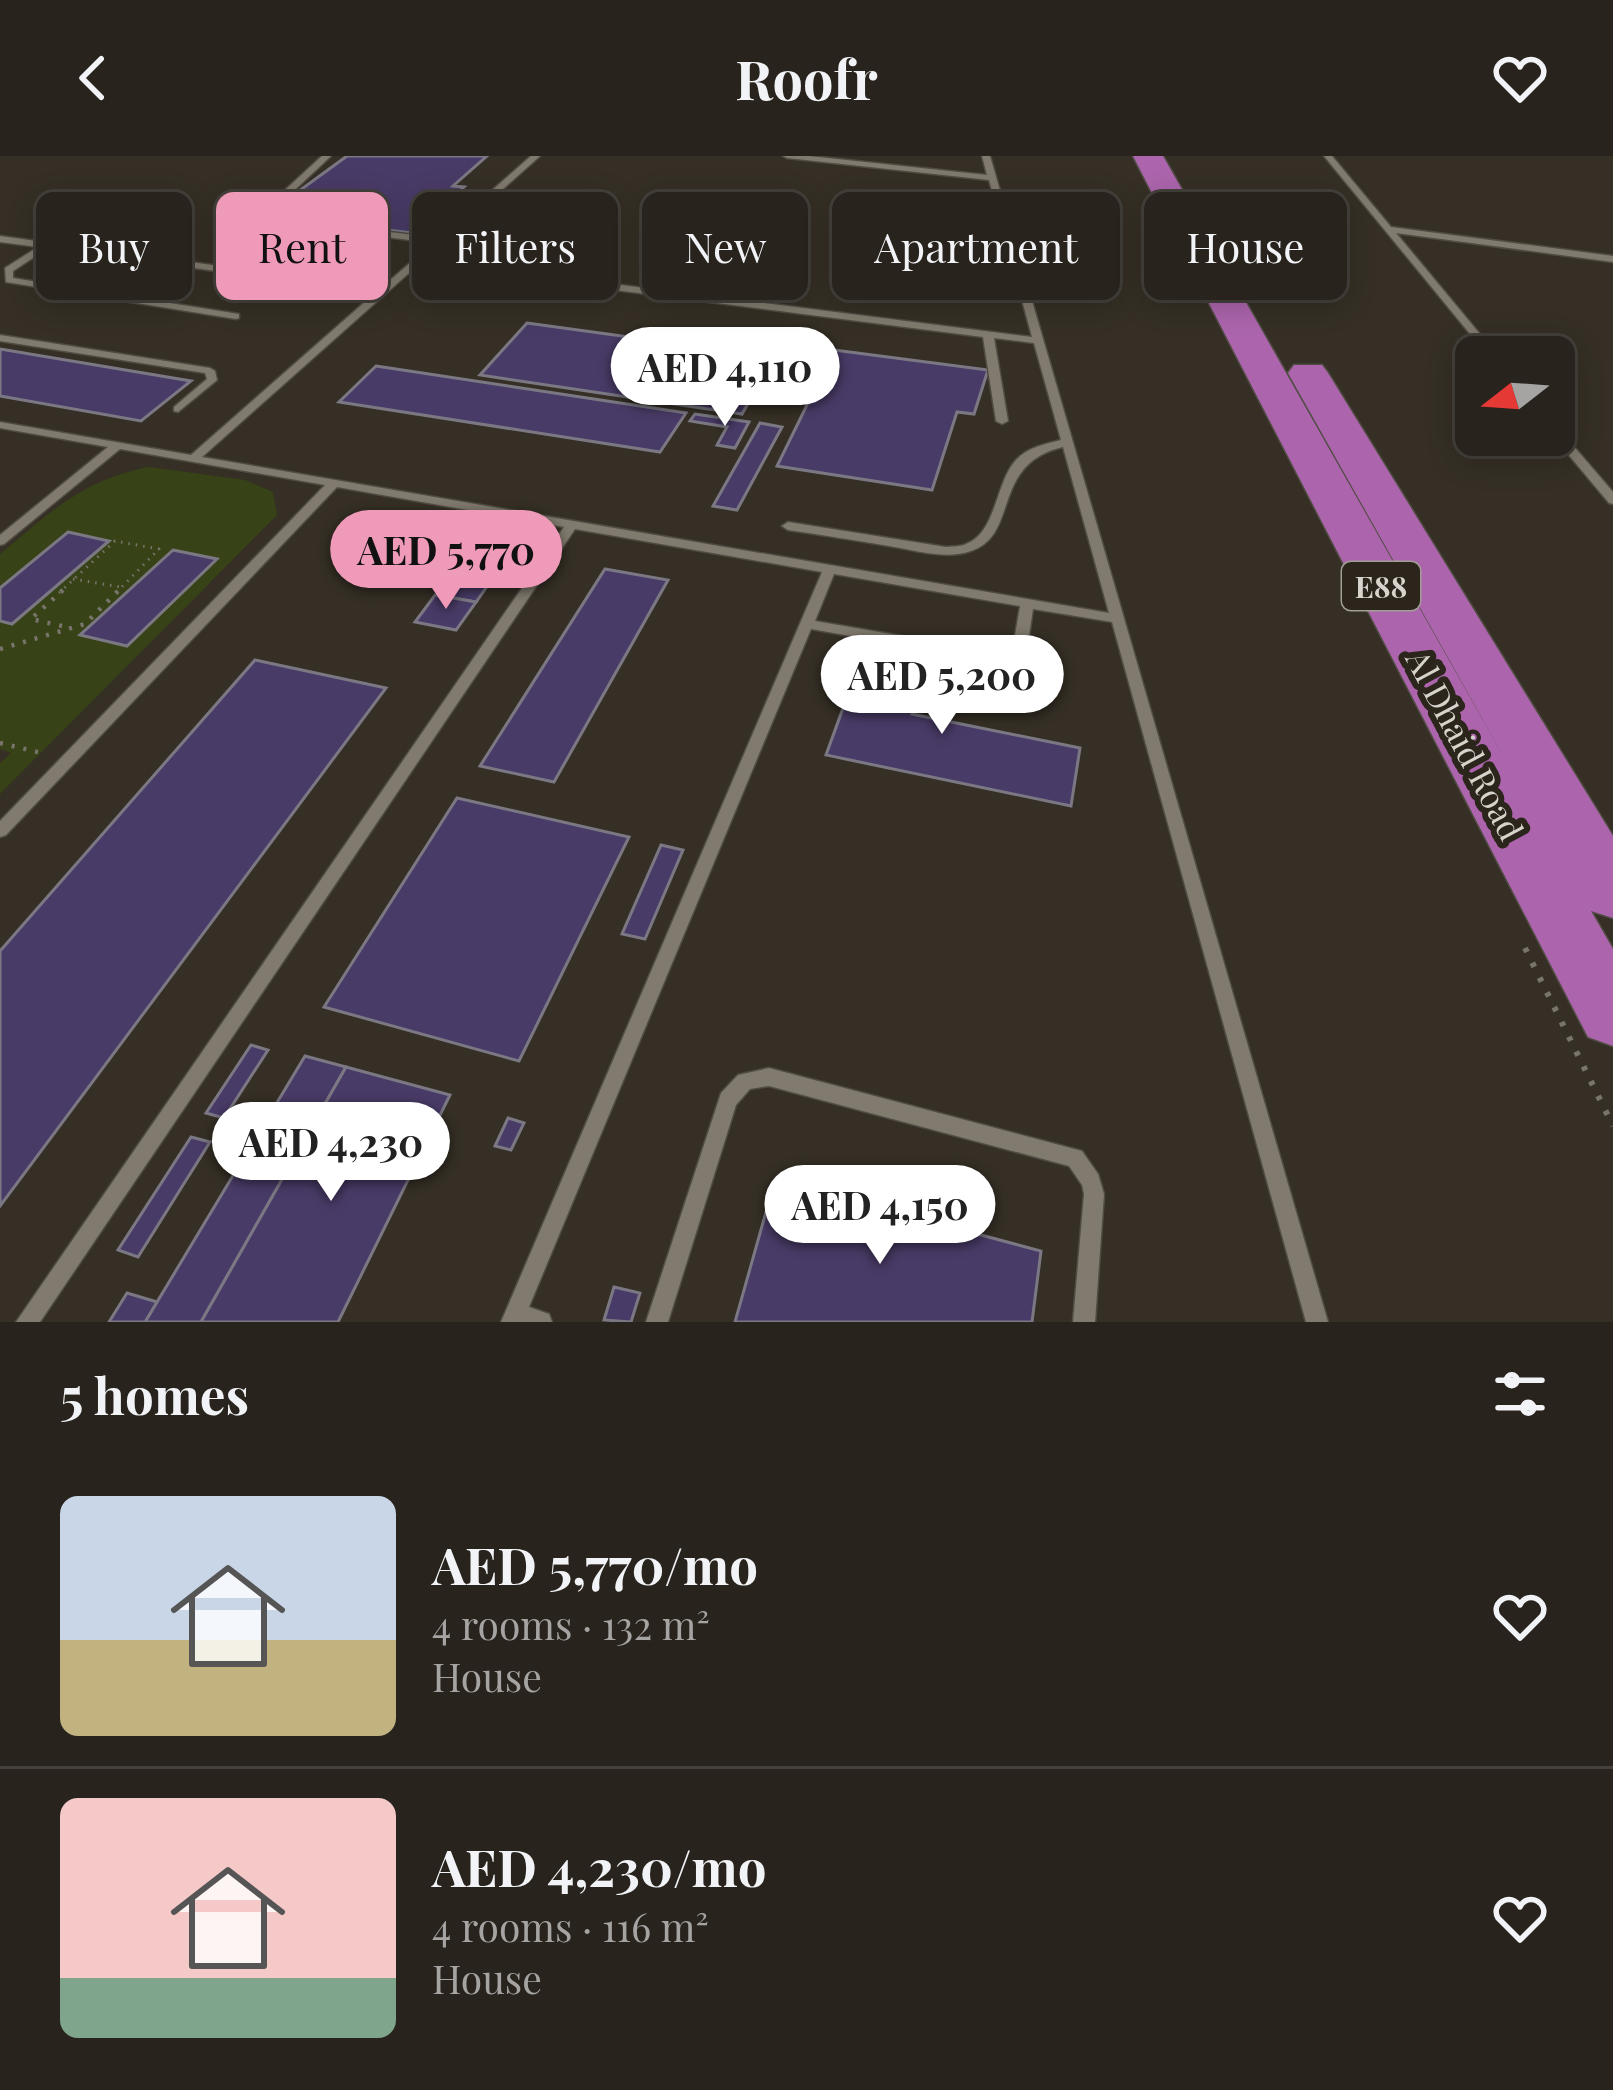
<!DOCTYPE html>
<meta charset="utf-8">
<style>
body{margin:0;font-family:"Playfair Display",serif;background:#342f29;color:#f1f3f6;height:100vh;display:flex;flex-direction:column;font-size:45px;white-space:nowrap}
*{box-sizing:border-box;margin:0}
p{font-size:39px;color:#a5a4a3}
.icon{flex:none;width:66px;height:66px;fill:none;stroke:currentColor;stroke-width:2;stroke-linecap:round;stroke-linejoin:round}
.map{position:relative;height:1166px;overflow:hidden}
.panel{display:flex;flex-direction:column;background:#28231c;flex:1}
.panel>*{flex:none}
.top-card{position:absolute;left:36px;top:36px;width:1542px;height:108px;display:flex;gap:24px}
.needle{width:78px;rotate:253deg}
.buttons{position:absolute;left:1455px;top:180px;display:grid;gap:24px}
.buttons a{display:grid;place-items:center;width:120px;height:120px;border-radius:18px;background:#28231c;box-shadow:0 6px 30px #0003,0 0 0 3px #44403b;font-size:60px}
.price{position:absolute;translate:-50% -102px;padding:0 27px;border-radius:42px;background:#fff;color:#222;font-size:39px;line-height:78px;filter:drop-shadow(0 3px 6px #0008)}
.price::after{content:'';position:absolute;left:50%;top:72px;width:36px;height:27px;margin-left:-18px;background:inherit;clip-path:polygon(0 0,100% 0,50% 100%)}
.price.current{background:#ef9ab8;color:#111}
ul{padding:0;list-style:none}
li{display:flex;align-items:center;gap:36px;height:300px;padding:0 60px}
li+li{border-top:3px solid #44403b}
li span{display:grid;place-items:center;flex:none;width:336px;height:240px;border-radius:18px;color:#555}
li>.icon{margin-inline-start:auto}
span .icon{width:144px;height:144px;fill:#fffc;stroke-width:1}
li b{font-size:51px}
h2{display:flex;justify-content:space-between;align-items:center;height:144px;padding:0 60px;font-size:51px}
.tag{padding:0 42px;border-radius:18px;background:#28231c;box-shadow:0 6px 30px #0003,0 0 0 3px #44403b;font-size:42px;line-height:108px}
.tag.current{background:#ef9ab8;color:#111}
header{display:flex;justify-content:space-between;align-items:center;height:156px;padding:0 60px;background:#28231c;font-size:54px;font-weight:700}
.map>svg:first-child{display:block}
.green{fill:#374316}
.building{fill:#493b67;stroke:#7b7884;stroke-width:3}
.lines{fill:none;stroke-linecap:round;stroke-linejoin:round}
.service-casing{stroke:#504c43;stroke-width:3}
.motorway-casing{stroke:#504c43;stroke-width:3}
.path-far2{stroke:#79746c;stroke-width:3;stroke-dasharray:1.5 6;stroke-linecap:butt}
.path-far1{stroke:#79746c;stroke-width:4.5;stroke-dasharray:3 9;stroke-linecap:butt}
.path{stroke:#79746c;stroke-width:6;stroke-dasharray:4.5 12;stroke-linecap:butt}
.service{fill:#817a6e;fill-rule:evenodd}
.motorway{fill:#ac65ac;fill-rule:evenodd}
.labels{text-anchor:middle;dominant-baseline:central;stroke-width:12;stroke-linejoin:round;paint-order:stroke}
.shield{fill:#2b251b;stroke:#a39f98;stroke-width:3}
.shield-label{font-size:30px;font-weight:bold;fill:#d7d3cd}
.street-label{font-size:33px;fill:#d7d3cd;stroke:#2b251b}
</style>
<header><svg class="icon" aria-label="back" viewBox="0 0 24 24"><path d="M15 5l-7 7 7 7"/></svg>Roofr<svg class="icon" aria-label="heart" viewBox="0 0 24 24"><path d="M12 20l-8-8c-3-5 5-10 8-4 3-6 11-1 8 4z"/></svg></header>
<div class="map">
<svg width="1613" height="1166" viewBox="0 0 1613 1166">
<rect width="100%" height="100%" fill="#352f25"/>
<path class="green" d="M149,311L245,324L273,336L277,359L0,638V607L11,597L0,593V465L12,468L108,385L68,376L0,432V398C51,356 82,324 149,311Z"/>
<g class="building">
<polygon points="347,0 487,0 453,30 464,31 412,77 266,59"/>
<polygon points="527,167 775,201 742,258 480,219"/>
<polygon points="0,193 191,225 141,265 0,240"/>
<polygon points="834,194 988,214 974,258 957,256 932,334 777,310"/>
<polygon points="376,210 686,257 660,296 339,246"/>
<polygon points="695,258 749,266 735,292 717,289 727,271 690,265"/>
<polygon points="760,267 782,271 737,354 713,350"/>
<polygon points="382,359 435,368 423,382 370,374"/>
<polygon points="442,372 465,376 453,391 430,388"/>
<polygon points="68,376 109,385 12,468 0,465 0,432"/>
<polygon points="173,394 217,403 127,490 80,479"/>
<polygon points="472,407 500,412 476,446 448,441"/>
<polygon points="605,413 668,424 554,626 480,610"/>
<polygon points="435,439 448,441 476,446 456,474 415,466"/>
<polygon points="866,489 929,501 912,558 1080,592 1071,650 826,599"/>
<polygon points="255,504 386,532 0,1050 0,795"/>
<polygon points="457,642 629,681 519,905 324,851"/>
<polygon points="661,689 683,694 645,783 622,778"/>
<polygon points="251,889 268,894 224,962 206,957"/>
<polygon points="305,900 346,911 201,1166 145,1166"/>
<polygon points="346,911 450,939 338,1166 201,1166"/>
<polygon points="508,962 524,967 511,994 495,990"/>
<polygon points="191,981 210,986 138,1101 118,1094"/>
<polygon points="775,1024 1041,1095 1032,1166 735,1166"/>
<polygon points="614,1131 640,1137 631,1166 604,1164"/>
<polygon points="127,1137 157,1146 145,1166 109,1166"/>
</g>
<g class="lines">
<g class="service-casing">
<g id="service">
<path d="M322,0H331L268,59L269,61L438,82L531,0H540L423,104L1032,181L989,24L787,2L783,0H809L987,19L982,0H990L1328,1166H1306L1112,466L1033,453L1027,493L1003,507L811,473L529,1151L549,1158L552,1166H501L822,416L575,373L40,1166H16L564,371L337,331L6,679L0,681V665L325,329L120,293L4,388L0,389V379L108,291L0,272V266L191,299L375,137L48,92L13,115V122L239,158V162L236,163L6,126L5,112L38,91L0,86V80L381,132L433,87L265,66L261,63V56ZM418,109L983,181L996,265L1002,268L1008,265L994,182L1034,187L1061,284C1045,288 1028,291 1016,304C995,327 997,376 966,388C960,391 953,390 946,391L788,366L782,370L788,374C822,379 855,384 889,390C915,394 945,404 971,395C1020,379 990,308 1063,291L1109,457L202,301ZM834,418L1020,450L1013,491L1001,497L815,465Z"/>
<polygon points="1324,0 1332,0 1391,71 1613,100 1613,106 1396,77 1499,201 1489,201"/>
<polygon points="0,179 210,212 215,215 217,224 178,256 174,255 174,251 207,223 205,217 0,185"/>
<polygon points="1554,271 1558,272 1613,336 1613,348 1609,347 1552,279"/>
<polygon points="769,912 1082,995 1098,1018 1104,1038 1095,1166 1073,1166 1084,1038 1082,1029 1069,1010 769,930 750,933 736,949 668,1166 646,1166 721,937 738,919"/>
</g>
</g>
<g class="motorway-casing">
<polygon id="motorway" points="1133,0 1163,0 1509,610 1288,217 1294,209 1322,209 1328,217 1613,680 1613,762 1591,755 1613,793 1613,890 1588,881"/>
</g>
<g class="path-far2">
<polyline points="73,423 120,431"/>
<polyline points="59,437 115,385 159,393 116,437"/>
</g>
<g class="path-far1">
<polyline points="63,434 31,463 71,472"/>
<polyline points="0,493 85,468 119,434"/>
<polyline points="0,587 46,598"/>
</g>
<polyline class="path" points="1525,792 1613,970"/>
<use href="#service" class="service"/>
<use href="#motorway" class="motorway"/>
</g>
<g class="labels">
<rect class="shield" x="1342" y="406" width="78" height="48" rx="9"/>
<g class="shield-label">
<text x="1381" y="430">E88</text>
</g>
<g class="street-label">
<text transform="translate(1466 588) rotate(62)">Al Dhaid Road</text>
</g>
</g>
</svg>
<div class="buttons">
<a><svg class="needle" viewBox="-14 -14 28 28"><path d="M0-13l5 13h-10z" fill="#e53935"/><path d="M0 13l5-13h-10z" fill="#a5a4a3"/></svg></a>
</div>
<b class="price" style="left:725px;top:273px">AED 4,110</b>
<b class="price current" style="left:446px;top:456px">AED 5,770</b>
<b class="price" style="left:942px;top:581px">AED 5,200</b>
<b class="price" style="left:331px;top:1048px">AED 4,230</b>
<b class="price" style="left:880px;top:1111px">AED 4,150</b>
<div class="top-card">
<a class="tag">Buy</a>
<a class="tag current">Rent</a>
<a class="tag">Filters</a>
<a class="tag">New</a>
<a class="tag">Apartment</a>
<a class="tag">House</a>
</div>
</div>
<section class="panel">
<h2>5 homes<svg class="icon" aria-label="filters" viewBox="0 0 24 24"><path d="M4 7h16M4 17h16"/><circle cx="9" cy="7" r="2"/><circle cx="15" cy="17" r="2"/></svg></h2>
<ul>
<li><span style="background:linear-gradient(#c9d6e8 60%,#c2b280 0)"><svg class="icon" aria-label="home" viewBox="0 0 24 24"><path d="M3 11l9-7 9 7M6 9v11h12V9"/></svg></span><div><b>AED 5,770/mo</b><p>4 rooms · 132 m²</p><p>House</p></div><svg class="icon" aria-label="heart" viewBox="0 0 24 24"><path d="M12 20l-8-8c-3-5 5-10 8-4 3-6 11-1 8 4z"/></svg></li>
<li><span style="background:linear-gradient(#f6c9c9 75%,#7fa58c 0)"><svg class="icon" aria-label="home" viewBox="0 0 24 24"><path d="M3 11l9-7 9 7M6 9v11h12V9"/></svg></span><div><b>AED 4,230/mo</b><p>4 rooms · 116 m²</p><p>House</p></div><svg class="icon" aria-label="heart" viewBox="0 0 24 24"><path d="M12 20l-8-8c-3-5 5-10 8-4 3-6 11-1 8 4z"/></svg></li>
</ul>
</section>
